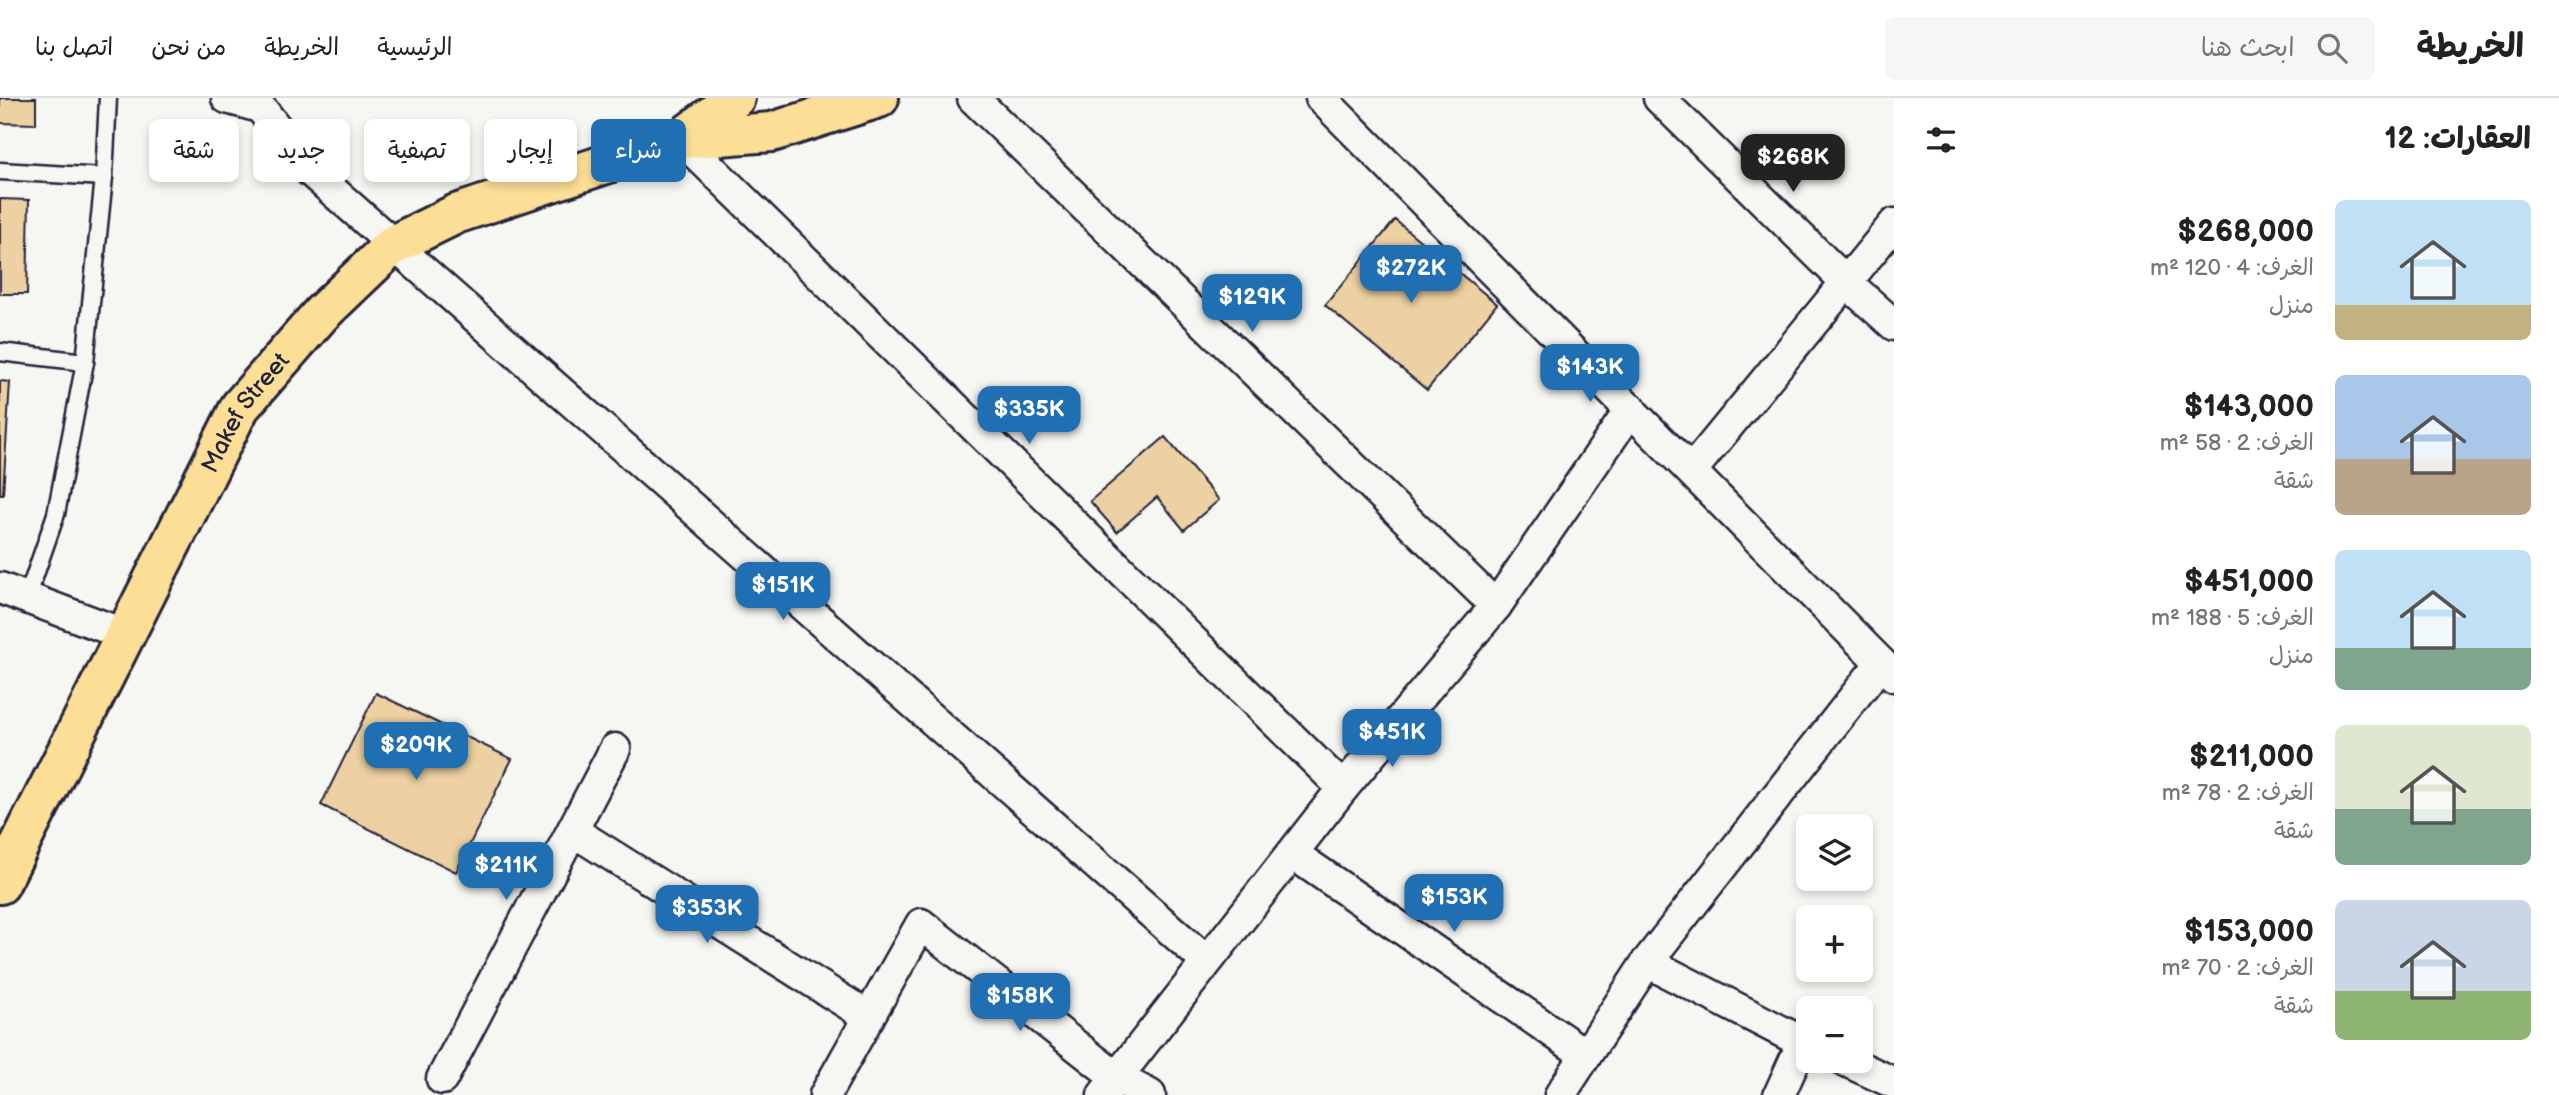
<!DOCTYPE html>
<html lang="ar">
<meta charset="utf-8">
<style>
body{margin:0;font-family:"Balsamiq Sans","Playpen Sans Arabic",sans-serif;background:#f6f6f6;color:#222;direction:rtl;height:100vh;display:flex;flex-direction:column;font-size:26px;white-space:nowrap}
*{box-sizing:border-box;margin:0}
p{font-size:23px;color:#767676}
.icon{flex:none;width:38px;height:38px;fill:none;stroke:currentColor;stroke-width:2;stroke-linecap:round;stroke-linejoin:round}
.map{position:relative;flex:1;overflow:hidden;direction:ltr}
.panel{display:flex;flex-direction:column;background:#fff;width:665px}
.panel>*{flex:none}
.hud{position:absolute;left:21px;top:21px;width:665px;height:63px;direction:rtl;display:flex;gap:14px}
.buttons{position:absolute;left:1796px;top:716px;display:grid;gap:14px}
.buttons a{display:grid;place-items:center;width:77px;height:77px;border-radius:10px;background:#fff;box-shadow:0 4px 10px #0003;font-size:35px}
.price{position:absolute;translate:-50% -60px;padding:0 16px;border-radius:14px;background:#1f6fb2;color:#fff;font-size:23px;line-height:46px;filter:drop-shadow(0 2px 4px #0008)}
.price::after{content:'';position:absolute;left:50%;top:42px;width:21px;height:16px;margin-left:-10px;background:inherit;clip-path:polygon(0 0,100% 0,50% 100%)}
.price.current{background:#222;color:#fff}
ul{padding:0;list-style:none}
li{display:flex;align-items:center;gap:21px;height:175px;padding:0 28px}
li span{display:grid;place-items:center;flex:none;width:196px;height:140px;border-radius:10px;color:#555}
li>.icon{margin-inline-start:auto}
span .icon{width:84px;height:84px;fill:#fffc;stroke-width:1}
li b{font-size:30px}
h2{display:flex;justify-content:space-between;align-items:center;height:84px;padding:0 28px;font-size:30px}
.pill{padding:0 24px;border-radius:10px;background:#fff;box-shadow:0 4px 10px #0003;font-size:24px;line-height:63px}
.pill.current{background:#1f6fb2;color:#fff}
header{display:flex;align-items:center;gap:42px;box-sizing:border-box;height:98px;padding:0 35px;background:#fff;border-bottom:2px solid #e0e0e0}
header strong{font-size:33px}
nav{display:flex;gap:38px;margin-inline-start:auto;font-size:24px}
.search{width:490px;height:63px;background:#f6f6f6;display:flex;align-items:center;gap:18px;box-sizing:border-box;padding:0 24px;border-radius:10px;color:#767676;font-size:26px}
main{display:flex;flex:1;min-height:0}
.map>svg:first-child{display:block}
.building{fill:#eed1a2;stroke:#22223b;stroke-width:2}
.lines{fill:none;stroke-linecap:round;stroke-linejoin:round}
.lane-casing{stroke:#22223b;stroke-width:21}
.street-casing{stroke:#22223b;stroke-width:35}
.primary-casing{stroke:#22223b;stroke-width:44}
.lane{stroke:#f6f6f2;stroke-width:16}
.street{stroke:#f6f6f2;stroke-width:30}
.primary{stroke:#fcde96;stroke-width:38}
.labels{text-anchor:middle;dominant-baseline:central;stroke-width:7;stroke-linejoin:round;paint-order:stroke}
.street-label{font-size:24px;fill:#22223b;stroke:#f6f6f2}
</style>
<header>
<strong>الخريطة</strong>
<div class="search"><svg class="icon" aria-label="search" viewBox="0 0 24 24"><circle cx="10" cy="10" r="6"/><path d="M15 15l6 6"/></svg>ابحث هنا</div>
<nav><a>الرئيسية</a><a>الخريطة</a><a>من نحن</a><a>اتصل بنا</a></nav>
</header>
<main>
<section class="panel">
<h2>العقارات: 12<svg class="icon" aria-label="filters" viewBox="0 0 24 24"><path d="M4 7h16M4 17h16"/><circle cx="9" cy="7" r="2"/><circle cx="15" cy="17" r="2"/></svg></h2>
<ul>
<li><span style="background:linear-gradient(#bfe0f5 75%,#c2b280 0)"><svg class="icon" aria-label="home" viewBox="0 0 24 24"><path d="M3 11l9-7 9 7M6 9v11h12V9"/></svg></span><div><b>$268,000</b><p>الغرف: 4 · 120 m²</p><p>منزل</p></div></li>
<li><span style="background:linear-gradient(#a9c7e8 60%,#b9a48a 0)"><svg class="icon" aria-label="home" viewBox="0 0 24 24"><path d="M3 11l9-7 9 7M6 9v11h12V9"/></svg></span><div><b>$143,000</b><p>الغرف: 2 · 58 m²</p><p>شقة</p></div></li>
<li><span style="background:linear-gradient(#bfe0f5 70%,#7fa58c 0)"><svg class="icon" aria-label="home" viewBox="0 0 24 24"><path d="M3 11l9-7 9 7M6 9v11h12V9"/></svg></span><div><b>$451,000</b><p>الغرف: 5 · 188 m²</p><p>منزل</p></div></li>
<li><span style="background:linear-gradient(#dfe7d0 60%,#7fa58c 0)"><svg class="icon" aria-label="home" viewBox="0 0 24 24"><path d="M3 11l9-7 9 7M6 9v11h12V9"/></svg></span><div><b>$211,000</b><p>الغرف: 2 · 78 m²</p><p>شقة</p></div></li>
<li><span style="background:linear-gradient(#c9d6e8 65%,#8fb573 0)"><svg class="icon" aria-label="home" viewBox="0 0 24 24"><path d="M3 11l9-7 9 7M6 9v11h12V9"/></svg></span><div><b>$153,000</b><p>الغرف: 2 · 70 m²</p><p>شقة</p></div></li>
</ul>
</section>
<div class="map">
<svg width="1894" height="997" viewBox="0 0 1894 997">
<rect width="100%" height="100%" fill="#f6f6f2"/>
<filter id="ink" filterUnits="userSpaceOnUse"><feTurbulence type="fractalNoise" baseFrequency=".0143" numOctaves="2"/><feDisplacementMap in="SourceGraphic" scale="14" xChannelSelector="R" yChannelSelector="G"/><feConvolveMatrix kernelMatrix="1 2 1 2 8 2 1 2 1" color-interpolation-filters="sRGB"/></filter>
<g filter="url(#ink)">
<g class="building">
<polygon points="0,0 36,0 36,26 0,25"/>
<polygon points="0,101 29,102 27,196 0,196"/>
<polygon points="1395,122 1497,206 1427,292 1325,207"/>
<polygon points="0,283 10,284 3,396 0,396"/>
<polygon points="1165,339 1219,402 1184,432 1157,399 1117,434 1090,403"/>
<polygon points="376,595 512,661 456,774 321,707"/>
</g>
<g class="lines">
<g class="lane-casing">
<g id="lane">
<polyline points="0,73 104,79"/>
<polyline points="0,254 85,264"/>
<polyline points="27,500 56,416 85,264 104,79 108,0"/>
</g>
</g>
<g class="street-casing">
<g id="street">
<polyline points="227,0 260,9 309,72 1206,863"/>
<polyline points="973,0 1496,508"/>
<polyline points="1321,0 1894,578"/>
<polyline points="1659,0 1846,184 1894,227"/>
<polyline points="681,41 1343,690"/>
<polyline points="1692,372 1894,126"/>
<polyline points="0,490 126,537"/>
<polyline points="573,733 869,919"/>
<polyline points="1293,756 1586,957"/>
<polyline points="1647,864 1808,947"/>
<polyline points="1844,962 1894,985"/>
<polyline points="442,981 615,651"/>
<polyline points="825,997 921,826 1116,979 1150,997"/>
<polyline points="1103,997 1343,690 1496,508 1631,311"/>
<polyline points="1560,997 1647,864 1881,565"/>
<polyline points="1779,997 1803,944"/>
</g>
</g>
<g class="primary-casing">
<g id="primary">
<polyline points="681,41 735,0"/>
<path id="s1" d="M0,786L240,309L321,216L393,147L456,116L681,41L772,34L879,0"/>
</g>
</g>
<use href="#lane" class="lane"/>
<use href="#street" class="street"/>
<use href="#primary" class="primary"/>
</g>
</g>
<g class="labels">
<g class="street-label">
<text stroke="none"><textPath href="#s1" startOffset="532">Makef Street</textPath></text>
</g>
</g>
</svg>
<div class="buttons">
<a><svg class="icon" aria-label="layers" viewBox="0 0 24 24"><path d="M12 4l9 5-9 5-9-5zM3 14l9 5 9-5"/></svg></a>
<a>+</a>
<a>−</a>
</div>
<b class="price current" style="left:1793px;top:96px">$268K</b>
<b class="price" style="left:1411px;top:207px">$272K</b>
<b class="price" style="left:1252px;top:236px">$129K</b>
<b class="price" style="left:1590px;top:306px">$143K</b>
<b class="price" style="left:1029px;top:348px">$335K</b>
<b class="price" style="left:783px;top:524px">$151K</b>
<b class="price" style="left:1392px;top:671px">$451K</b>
<b class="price" style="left:416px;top:684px">$209K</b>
<b class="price" style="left:506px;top:804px">$211K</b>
<b class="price" style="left:1454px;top:836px">$153K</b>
<b class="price" style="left:707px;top:847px">$353K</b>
<b class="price" style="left:1020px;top:935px">$158K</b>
<div class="hud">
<a class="pill current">شراء</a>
<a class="pill">إيجار</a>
<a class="pill">تصفية</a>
<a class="pill">جديد</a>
<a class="pill">شقة</a>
</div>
</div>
</main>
